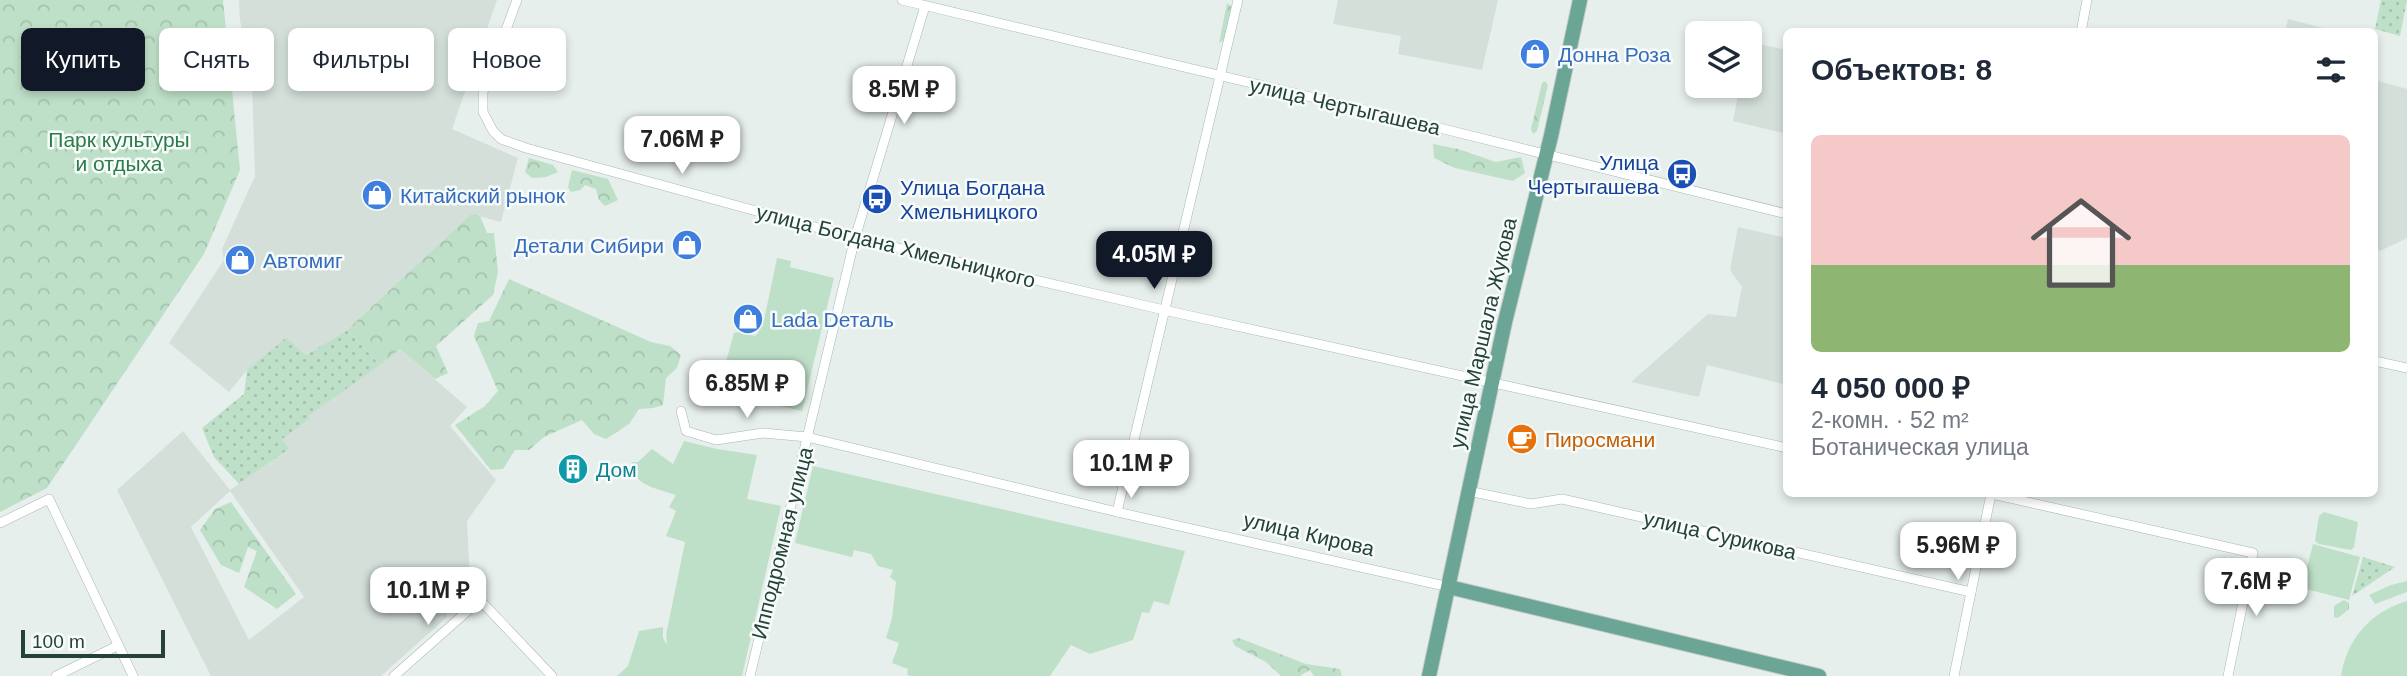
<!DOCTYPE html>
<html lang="ru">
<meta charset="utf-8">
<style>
body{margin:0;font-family:Helvetica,sans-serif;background:#f2f2f3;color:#1f2937;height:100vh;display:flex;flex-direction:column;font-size:26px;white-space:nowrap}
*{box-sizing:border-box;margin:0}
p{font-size:23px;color:#747a83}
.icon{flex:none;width:38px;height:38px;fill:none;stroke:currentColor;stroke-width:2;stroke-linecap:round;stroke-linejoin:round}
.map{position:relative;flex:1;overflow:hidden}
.drawer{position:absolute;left:1783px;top:28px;width:595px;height:469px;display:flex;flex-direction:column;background:#fff;border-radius:10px;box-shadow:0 4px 10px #0003}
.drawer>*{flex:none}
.banner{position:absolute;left:21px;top:28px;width:665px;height:63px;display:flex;gap:14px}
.buttons{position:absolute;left:1685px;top:21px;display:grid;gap:14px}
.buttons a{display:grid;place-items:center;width:77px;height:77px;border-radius:10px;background:#fff;box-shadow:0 4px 10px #0003;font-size:35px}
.scale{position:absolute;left:21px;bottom:18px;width:144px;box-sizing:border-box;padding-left:7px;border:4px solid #24423a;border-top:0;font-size:19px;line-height:24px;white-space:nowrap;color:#24423a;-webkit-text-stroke:5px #f7fbf9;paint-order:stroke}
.price{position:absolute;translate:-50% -60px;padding:0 16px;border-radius:14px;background:#fff;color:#222;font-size:23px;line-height:46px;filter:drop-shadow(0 2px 4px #0008)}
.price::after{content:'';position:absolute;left:50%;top:42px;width:21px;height:16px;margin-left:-10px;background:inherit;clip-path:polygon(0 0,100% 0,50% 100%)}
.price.current{background:#111827;color:#fff}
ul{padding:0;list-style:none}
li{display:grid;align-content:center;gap:14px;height:371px;padding:0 28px}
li+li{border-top:2px solid #e0e1e3}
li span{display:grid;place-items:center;height:217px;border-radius:10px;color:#555}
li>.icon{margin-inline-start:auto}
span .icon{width:126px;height:126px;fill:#fffc;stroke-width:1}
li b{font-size:30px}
h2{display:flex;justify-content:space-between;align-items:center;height:84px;padding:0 28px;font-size:30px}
.chip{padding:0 24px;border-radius:10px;background:#fff;box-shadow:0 4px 10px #0003;font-size:24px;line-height:63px}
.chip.current{background:#111827;color:#fff}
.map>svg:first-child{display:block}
.built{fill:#d4dfda;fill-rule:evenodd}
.grass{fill:url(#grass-dots)}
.forest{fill:url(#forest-crowns)}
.garden{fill:#bfe0c8}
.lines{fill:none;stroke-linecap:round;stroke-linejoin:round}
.street-casing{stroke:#a8b8b2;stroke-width:10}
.primary-casing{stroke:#c2cac8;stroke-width:16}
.street{stroke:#fff;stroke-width:9}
.primary{stroke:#6aa596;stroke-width:14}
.labels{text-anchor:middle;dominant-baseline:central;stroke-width:5;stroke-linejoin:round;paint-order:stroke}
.shop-label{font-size:21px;fill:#366cbe;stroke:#f7fbf9;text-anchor:start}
.street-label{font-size:21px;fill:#24423a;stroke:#f7fbf9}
.park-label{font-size:21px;fill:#2d7a4b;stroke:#f7fbf9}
.transit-label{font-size:21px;fill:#164399;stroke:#f7fbf9;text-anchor:end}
.food-label{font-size:21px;fill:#c56008;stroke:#f7fbf9;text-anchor:start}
.culture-label{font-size:21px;fill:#0d838f;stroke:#f7fbf9;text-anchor:start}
</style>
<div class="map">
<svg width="2407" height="676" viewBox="0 0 2407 676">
<defs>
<pattern id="grass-dots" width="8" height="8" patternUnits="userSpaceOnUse" patternTransform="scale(1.75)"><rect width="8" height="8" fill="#bfe0c8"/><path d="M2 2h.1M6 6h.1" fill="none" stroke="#a4c1ad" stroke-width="1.8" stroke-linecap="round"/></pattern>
<pattern id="forest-crowns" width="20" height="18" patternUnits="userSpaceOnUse" patternTransform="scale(1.75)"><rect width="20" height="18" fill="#bfe0c8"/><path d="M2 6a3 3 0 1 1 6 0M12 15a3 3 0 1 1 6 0" fill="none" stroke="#a4c1ad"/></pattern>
</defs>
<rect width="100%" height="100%" fill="#e6efeb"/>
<g class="built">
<polygon points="239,0 497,0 452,129 518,158 501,222 471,214 347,330 306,355 247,370 229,392 169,343 224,260 222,249 255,176 252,83 240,20"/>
<polygon points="1338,0 1498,0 1482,70 1398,54 1401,36 1333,24"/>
<polygon points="2288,19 2335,31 2285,31"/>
<polygon points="1752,43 1787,50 1787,134 1733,121 1740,86 1750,86 1750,44"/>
<polygon points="2375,80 2407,89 2407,238 2380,251 2375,249"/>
<polygon points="1738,227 1787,238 1787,385 1707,365 1699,397 1631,382 1708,314 1736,317 1742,287 1730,270"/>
<path d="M400,349L467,407L450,426L496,480L467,521L470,580L444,606L447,617L381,676H211L117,490L183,431L230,490L288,450L281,439L309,420L307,416ZM230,491L304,597L249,640L191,527Z"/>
</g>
<g class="grass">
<polygon points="2381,0 2407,0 2400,36 2375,29"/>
<polygon points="347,330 380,365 308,416 310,419 282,439 289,449 239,484 214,457 202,428 244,394 247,370 286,338 306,355"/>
<polygon points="2363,557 2395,567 2352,596"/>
</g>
<g class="forest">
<polygon points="0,0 223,0 240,170 204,254 47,488 0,512"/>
<polygon points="1227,3 1236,11 1230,37 1219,43"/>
<polygon points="1545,81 1548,85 1537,131 1533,134 1531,129 1542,83"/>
<polygon points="1433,144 1458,149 1496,162 1521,157 1525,173 1513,181 1455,168 1434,158"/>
<polygon points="529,158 553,165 558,172 546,177 532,178 525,172"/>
<polygon points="572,170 608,179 618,200 605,206 599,200 596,189 585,185 580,190 571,192 568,187"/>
<polygon points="471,214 480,216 487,233 494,233 498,272 493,295 436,346 448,373 435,379 400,349 380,365 347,330"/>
<polygon points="509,279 651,342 670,346 681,355 677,368 666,378 663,405 653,408 639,409 629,424 606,439 594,434 582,420 544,437 529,450 515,450 503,469 491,470 455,425 485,406 498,391 474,336 478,323 489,321"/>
<polygon points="231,502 296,594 277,609 244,587 257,551 248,547 239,573 221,565 200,530 215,509"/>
<polygon points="2344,600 2349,603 2349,609 2338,618 2334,617 2334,606"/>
<polygon points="1239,638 1306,664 1340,669 1342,676 1314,676 1310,670 1300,676 1281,676 1266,662 1235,646 1232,640"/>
</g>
<g class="garden">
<polygon points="777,258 791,261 790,267 834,278 802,411 729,394 732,381 722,376 734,333 738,332 755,336 758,333 762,320 764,320"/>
<path d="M684,441L717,449L757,455L747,499L781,506L742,676H617L628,666L639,631L663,627V638L667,645L666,635L685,542L666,536L676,511L669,507L676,495C659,489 630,485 632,462H638L652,449L673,464Z"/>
<polygon points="813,466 1185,551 1169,605 1154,601 1149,613 1142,612 1133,640 1090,654 1071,645 1050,676 910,676 907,674 908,669 892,663 899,643 886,638 892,618 896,582 890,577 893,570 878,566 871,554 854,550 852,557 795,543"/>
<polygon points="2324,512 2358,522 2354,547 2351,550 2319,544 2315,541 2319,516"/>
<polygon points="2313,544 2360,557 2349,600 2302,588"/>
<polygon points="2407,581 2407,592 2375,604 2369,595 2391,585"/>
<path d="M2407,601V676H2341C2347,638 2371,612 2407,601Z"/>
</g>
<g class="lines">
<g class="street-casing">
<g id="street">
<polyline points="517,0 483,92 483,112 493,131 501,139 526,148 855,238 1164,310 1787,448"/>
<polyline points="902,0 1391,116 1787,214"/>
<polyline points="2081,32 2087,0"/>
<polyline points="2375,361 2407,368"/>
<polyline points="681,411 686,431 716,440 763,433 807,437 1117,512 1449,587"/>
<polyline points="1468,491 1531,504 1562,499 1971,592"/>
<polyline points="1992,494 2253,553 2228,676"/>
<polyline points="1117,512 1238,0"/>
<polyline points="0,523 49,499 133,676"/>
<polyline points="56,676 117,646"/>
<polyline points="394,676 480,600 552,676"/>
<polyline points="750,676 855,238 925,6"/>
<polyline points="1954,676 1991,494"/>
</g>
</g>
<g class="primary-casing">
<g id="primary">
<polyline points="1449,587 1819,676"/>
<polyline points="1429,676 1505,322 1551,136 1580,0"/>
</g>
</g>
<use href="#street" class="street"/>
<use href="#primary" class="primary"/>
</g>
<defs>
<g id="shop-disc" transform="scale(1.575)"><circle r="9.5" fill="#3f7fe0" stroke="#f7fbf9"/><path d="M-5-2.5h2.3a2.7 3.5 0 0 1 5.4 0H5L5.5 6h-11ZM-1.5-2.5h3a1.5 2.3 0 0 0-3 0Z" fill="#fff"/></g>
<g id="bus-disc" transform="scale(1.575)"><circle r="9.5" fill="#1a4fb4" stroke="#f7fbf9"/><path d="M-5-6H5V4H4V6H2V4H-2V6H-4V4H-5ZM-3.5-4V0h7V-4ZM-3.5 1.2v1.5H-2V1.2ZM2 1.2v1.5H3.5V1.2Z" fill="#fff"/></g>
<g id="cafe-disc" transform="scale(1.575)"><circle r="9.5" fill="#e8710a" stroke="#f7fbf9"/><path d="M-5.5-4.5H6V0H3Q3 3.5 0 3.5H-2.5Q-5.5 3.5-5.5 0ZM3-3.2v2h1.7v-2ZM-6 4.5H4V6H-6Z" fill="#fff"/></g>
<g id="building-disc" transform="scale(1.575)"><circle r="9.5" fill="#0f9aa8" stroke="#f7fbf9"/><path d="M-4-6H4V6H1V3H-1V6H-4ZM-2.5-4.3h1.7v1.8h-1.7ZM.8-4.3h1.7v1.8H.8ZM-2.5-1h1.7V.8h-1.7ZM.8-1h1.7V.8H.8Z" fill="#fff"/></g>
</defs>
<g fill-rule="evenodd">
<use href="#shop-disc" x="1535" y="54"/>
<use href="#bus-disc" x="1682" y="174"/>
<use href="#shop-disc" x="377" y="195"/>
<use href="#bus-disc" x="877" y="199"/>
<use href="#shop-disc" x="687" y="245"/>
<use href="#shop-disc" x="240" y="260"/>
<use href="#shop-disc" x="748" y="319"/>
<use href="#cafe-disc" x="1522" y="439"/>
<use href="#building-disc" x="573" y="469"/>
</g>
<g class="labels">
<g class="shop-label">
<text x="1558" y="54">Донна Роза</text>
<text x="400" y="195">Китайский рынок</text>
<text x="664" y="245" text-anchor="end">Детали Сибири</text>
<text x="263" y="260">Автомиг</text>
<text x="771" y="319">Lada Dеталь</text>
</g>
<g class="street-label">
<text transform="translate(1345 106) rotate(13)">улица Чертыгашева</text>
<text transform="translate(896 246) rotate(14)">улица Богдана Хмельницкого</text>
<text transform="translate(1483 333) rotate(-77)">улица Маршала Жукова</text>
<text transform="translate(1309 534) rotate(13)">улица Кирова</text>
<text transform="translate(1720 535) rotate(13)">улица Сурикова</text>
<text transform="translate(782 543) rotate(-76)">Ипподромная улица</text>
</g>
<g class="park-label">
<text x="119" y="139">Парк культуры<tspan x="119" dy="24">и отдыха</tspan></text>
</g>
<g class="transit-label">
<text x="1659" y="162">Улица<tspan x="1659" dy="24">Чертыгашева</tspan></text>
<text x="900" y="187" text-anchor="start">Улица Богдана<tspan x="900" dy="24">Хмельницкого</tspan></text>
</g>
<g class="food-label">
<text x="1545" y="439">Пиросмани</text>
</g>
<g class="culture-label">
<text x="596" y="469">Дом</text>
</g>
</g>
</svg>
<div class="buttons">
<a><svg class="icon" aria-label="layers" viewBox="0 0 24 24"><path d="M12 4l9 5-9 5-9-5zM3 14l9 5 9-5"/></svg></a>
</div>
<div class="scale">100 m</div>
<b class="price" style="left:904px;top:126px">8.5M ₽</b>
<b class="price" style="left:682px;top:176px">7.06M ₽</b>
<b class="price current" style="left:1154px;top:291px">4.05M ₽</b>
<b class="price" style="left:747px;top:420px">6.85M ₽</b>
<b class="price" style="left:1131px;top:500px">10.1M ₽</b>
<b class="price" style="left:1958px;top:582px">5.96M ₽</b>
<b class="price" style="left:2256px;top:618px">7.6M ₽</b>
<b class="price" style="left:428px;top:627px">10.1M ₽</b>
<div class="banner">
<a class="chip current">Купить</a>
<a class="chip">Снять</a>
<a class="chip">Фильтры</a>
<a class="chip">Новое</a>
</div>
<section class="drawer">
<h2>Объектов: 8<svg class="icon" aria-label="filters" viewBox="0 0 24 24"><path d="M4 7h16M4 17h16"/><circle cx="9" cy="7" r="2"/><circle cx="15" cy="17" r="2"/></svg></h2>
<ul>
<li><span style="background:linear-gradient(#f6c9c9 60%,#8fb573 0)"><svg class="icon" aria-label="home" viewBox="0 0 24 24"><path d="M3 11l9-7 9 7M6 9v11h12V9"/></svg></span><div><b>4 050 000 ₽</b><p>2-комн. · 52 m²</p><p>Ботаническая улица</p></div></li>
</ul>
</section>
</div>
